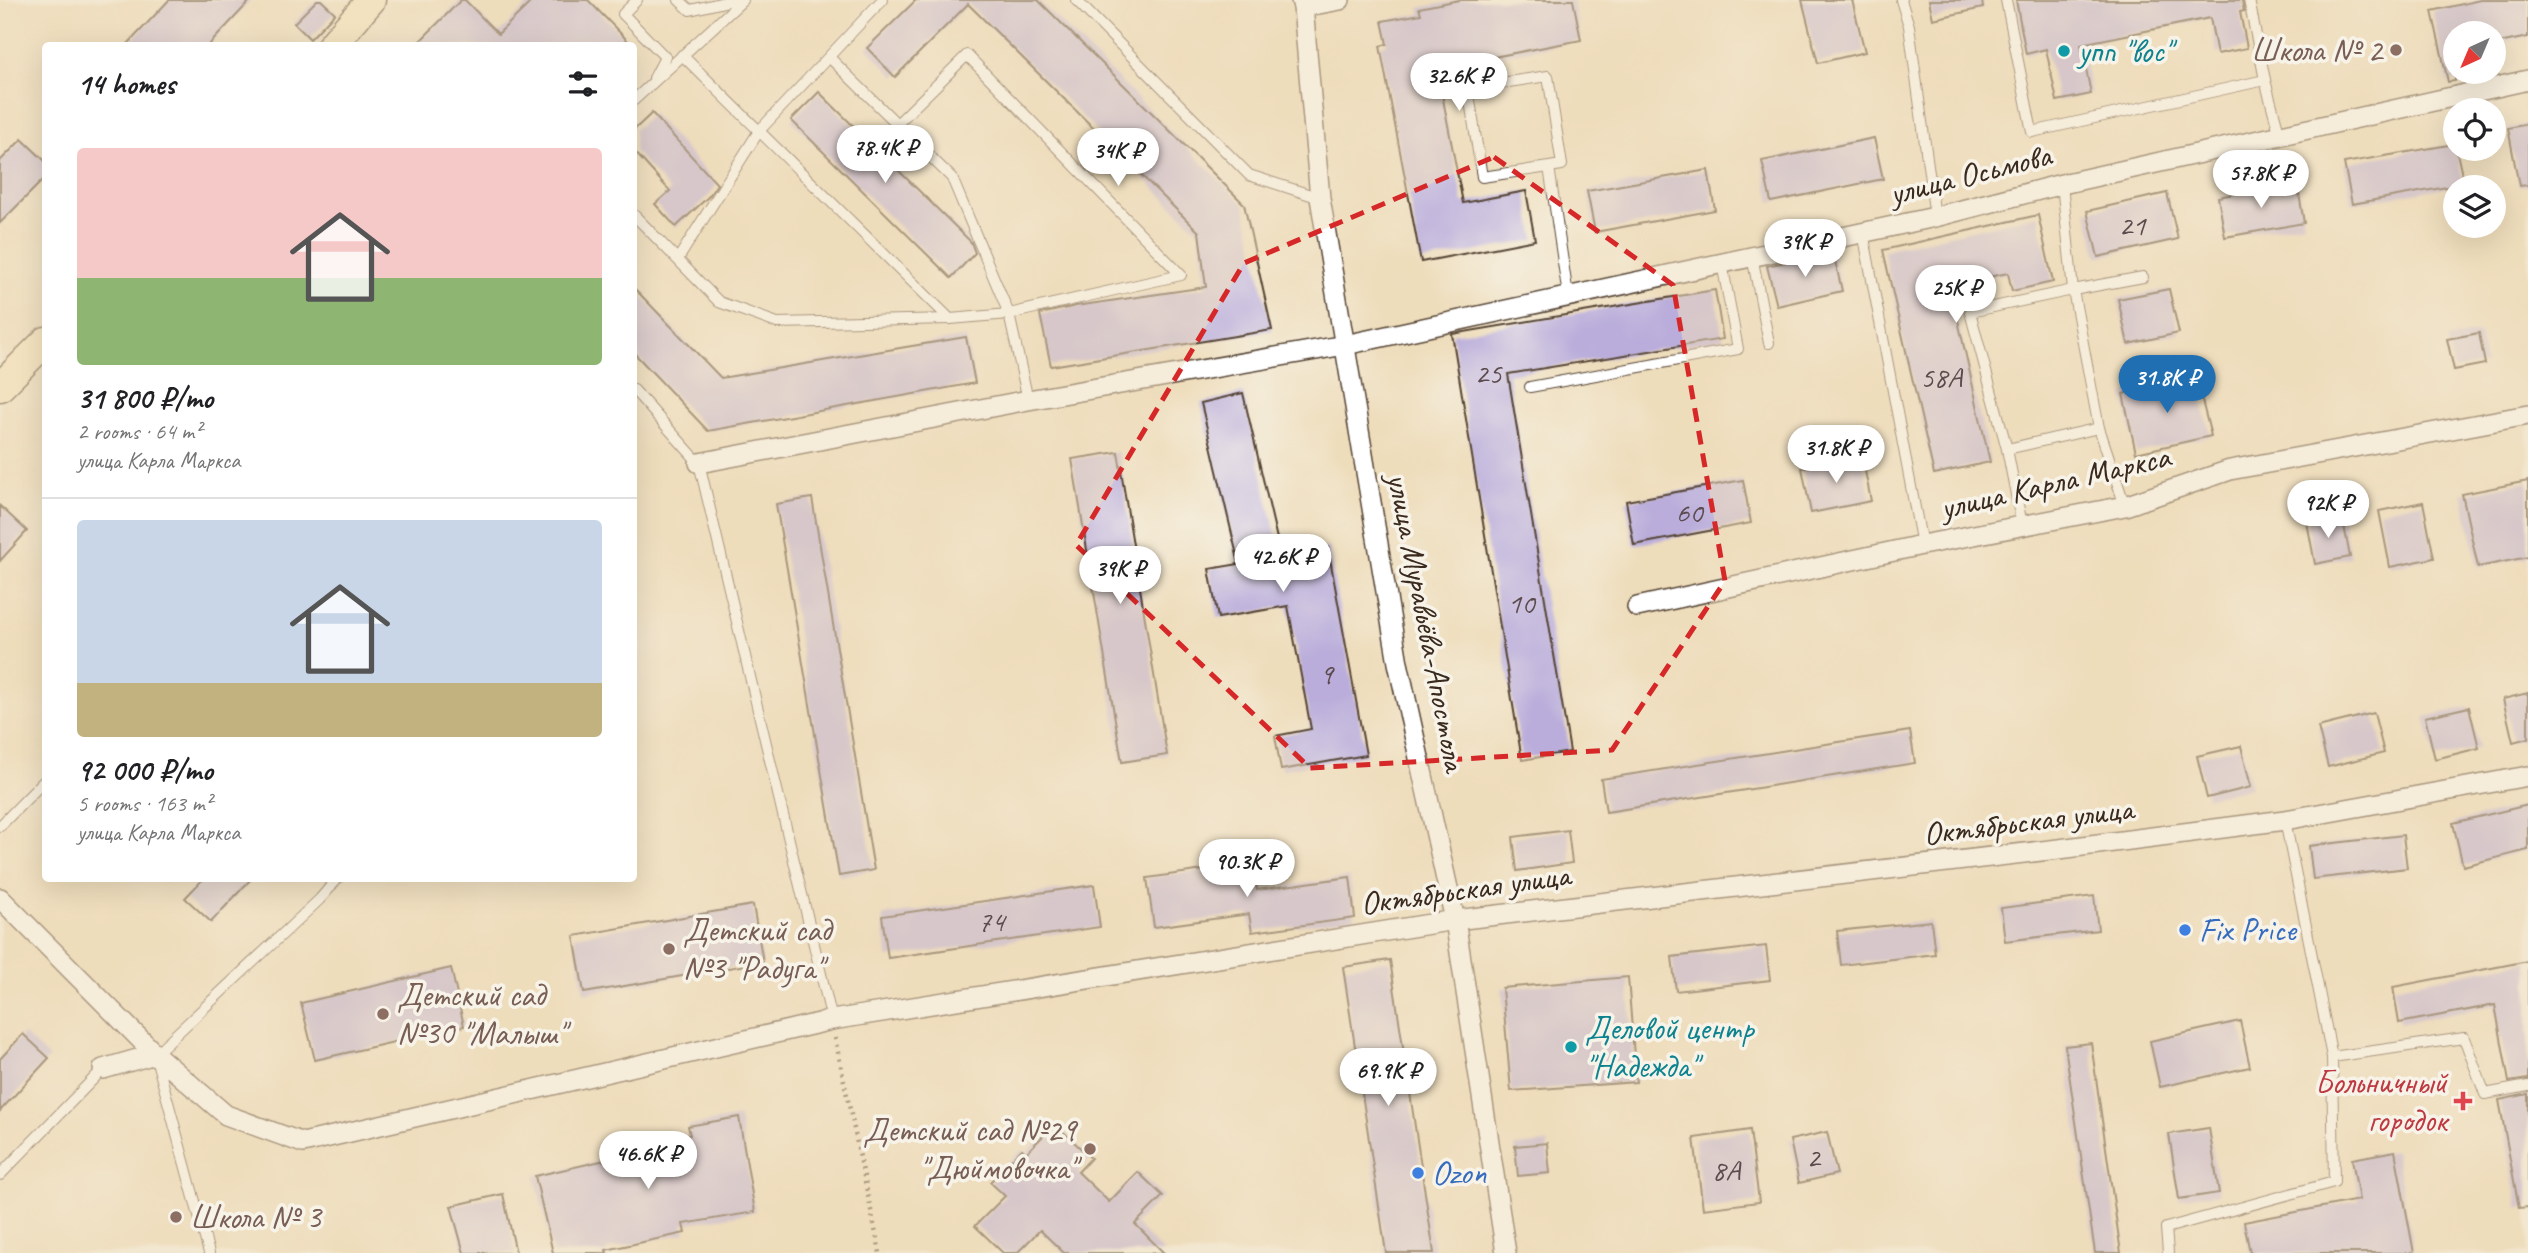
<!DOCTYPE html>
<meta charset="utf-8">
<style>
body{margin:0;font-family:Caveat,sans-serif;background:#f2f2f2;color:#202124;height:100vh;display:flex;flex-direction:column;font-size:26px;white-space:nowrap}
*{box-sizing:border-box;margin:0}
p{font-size:23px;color:#757577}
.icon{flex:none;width:38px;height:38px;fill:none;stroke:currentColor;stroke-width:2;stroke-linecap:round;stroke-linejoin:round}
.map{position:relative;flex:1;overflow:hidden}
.details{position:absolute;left:42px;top:42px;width:595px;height:840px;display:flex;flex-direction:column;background:#fff;border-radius:7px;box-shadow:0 7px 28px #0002}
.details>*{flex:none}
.needle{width:46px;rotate:224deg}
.buttons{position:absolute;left:2443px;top:21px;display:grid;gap:14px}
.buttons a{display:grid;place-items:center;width:63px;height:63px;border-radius:50%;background:#fff;box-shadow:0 7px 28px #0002;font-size:35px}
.price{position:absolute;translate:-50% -60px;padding:0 16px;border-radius:24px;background:#fff;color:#222;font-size:23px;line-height:46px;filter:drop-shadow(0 2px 4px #0008)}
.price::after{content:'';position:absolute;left:50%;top:42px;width:21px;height:16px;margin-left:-10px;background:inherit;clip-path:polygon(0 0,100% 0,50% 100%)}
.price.current{background:#1f6fb2;color:#fff}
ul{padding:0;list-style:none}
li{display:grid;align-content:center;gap:14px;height:371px;padding:0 35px}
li+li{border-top:2px solid #e0e0e0}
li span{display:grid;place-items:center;height:217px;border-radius:7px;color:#555}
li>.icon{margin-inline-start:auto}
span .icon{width:126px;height:126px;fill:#fffc;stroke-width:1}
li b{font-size:30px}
h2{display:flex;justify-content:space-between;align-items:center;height:84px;padding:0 35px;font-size:30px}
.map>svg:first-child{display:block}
.building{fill:#baaddb}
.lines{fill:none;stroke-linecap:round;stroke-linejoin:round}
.service-casing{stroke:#564536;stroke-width:12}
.minor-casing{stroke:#564536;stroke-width:22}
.secondary-casing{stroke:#564536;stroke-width:31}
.path{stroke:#564536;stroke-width:4.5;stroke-dasharray:2 5;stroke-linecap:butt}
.service{stroke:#fff;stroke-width:10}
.minor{stroke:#fff;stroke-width:19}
.secondary{stroke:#f8e8c3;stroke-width:28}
.marked{fill:none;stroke:#d62828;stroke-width:5;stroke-dasharray:14 9;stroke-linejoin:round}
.education-dot{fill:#8d6e63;stroke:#f7f3e8;stroke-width:2.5}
.culture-dot{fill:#0f9aa8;stroke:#f7f3e8;stroke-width:2.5}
.shop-dot{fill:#3f7fe0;stroke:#f7f3e8;stroke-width:2.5}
.health-dot{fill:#e0444e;stroke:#f7f3e8;stroke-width:2.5}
.labels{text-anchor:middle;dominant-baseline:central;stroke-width:7;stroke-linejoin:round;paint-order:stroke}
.number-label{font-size:30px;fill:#5b4b4d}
.education-label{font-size:33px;fill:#785e54;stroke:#f7f3e8;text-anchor:start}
.culture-label{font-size:33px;fill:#0d838f;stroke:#f7f3e8;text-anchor:start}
.street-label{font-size:33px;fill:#3b2a1e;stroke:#f7f3e8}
.shop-label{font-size:33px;fill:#366cbe;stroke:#f7f3e8;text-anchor:start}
.health-label{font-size:33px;fill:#be3a42;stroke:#f7f3e8;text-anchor:end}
</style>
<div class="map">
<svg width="2528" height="1253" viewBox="0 0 2528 1253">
<rect width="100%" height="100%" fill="#f7f3e8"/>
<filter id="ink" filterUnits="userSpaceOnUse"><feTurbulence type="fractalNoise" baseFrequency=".0143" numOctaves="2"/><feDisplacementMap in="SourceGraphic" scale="14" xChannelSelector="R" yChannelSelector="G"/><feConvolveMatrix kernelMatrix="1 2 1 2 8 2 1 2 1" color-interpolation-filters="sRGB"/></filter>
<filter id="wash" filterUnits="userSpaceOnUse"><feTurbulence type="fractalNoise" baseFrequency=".00686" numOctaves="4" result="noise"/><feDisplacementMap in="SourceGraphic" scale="28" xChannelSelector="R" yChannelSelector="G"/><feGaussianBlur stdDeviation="1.57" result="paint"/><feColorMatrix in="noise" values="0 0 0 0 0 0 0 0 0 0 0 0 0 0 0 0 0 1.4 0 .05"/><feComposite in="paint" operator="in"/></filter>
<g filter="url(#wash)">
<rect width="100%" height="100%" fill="#edb"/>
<g id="blocks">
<g class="building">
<polygon points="169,0 251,0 208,46 126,46"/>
<polygon points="317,0 321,0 335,13 310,39 294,23"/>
<polygon points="461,0 465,0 498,34 533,0 588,0 633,46 415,46"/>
<polygon points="916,0 1038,0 1244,204 1272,330 1051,366 1040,314 1076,306 1206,287 1199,232 968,4 895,77 867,48"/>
<polygon points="1459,0 1573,0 1581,40 1437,68 1463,203 1526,191 1535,240 1421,262 1380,46 1387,44 1382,21 1421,14 1419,8"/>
<polygon points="1802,0 1852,0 1865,52 1818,63"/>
<polygon points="1929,0 1982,0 1983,8 1933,19"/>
<polygon points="2016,0 2242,0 2244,11 2240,12 2247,48 2217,54 2210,18 2081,44 2091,94 2057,101 2046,49 2026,54"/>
<polygon points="2480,0 2528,0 2528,37 2494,44 2494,33 2455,33 2455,81 2448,82 2432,11"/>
<polygon points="819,92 971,242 975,253 951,278 791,120"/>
<polygon points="652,113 717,184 709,196 676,227 655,204 670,191 634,151 634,130"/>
<polygon points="2528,124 2528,185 2519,186 2508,128"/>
<polygon points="1874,138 1883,179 1771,202 1762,161"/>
<polygon points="22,139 46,162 46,177 0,223 0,161"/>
<polygon points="2455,144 2464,184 2352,204 2344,163"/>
<polygon points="1708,170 1715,210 1595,232 1587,191"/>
<polygon points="2297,182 2304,223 2225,237 2218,197"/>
<polygon points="2167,193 2178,239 2098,257 2087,211"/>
<polygon points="2038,215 2053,282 2012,291 2008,273 1950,285 1990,462 1934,474 1883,250"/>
<polygon points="1833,252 1842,291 1777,306 1767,266"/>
<polygon points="634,288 721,378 966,337 975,383 708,431 634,353"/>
<polygon points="2169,289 2179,333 2128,344 2118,299"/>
<polygon points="1715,290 1723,339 1508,374 1570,752 1522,760 1452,334"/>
<polygon points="2479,333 2485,364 2454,370 2447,339"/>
<polygon points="2196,377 2211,436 2136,453 2123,394"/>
<polygon points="1243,393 1281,556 1328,548 1366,755 1281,770 1275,736 1311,729 1288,606 1218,618 1209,569 1239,564 1201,403"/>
<polygon points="1118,452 1167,755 1122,762 1072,459"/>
<polygon points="1862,456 1871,501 1811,513 1802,468"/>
<polygon points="1743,480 1751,523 1634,545 1626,501"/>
<polygon points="2528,481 2528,557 2478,567 2462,494"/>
<polygon points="812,498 874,870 839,876 776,504"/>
<polygon points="2423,502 2434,558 2390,567 2379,511"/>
<polygon points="0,506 27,531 0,561"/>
<polygon points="2342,515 2350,557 2315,564 2307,522"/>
<polygon points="2528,693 2528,738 2513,742 2503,699"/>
<polygon points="2469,707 2479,748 2435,759 2425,717"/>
<polygon points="2374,713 2384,753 2328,767 2318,727"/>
<polygon points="1910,731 1915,763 1606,812 1601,779"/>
<polygon points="2241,746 2251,787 2207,798 2197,756"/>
<polygon points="2528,805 2528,850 2463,866 2453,823"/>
<polygon points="1568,830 1572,863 1517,871 1513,837"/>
<polygon points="2403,835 2407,868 2313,879 2309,846"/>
<polygon points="1253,863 1257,890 1350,877 1355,918 1252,932 1249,914 1154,927 1147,878"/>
<polygon points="204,878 252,878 211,922 185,898"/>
<polygon points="1094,885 1100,927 888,958 882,916"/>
<polygon points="2094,896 2098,930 2005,941 2001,908"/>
<polygon points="753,905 763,962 584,993 574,936"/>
<polygon points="1931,921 1935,954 1841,965 1837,931"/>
<polygon points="1766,946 1770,980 1676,991 1672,957"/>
<polygon points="1390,960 1434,1253 1386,1253 1343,967"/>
<polygon points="2528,961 2528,1079 2509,1082 2495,1005 2399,1023 2393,987"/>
<polygon points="451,968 464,1026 315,1060 301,1003"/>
<polygon points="1628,977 1636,1082 1511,1091 1502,988"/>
<polygon points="2240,1021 2250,1067 2160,1087 2150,1041"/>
<polygon points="23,1034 49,1058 0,1111 0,1059"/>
<polygon points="2091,1043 2121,1253 2095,1253 2065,1046"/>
<polygon points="2528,1094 2528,1207 2519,1208 2499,1100"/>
<polygon points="739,1117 755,1212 683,1224 685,1233 606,1250 607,1253 553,1253 535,1176 610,1159 609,1153 690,1135 688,1126"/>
<polygon points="1055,1124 1091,1158 1078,1172 1109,1202 1138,1172 1163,1196 1135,1224 1164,1253 1064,1253 1040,1230 1017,1253 1003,1253 975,1226 1005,1196 990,1182 1022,1149 1026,1153"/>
<polygon points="2209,1128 2219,1193 2179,1199 2169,1134"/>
<polygon points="1750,1130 1759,1202 1703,1209 1694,1138"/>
<polygon points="1827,1132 1837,1174 1799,1183 1790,1140"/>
<polygon points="1547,1143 1550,1173 1518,1176 1515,1146"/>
<polygon points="2395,1151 2414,1253 2250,1253 2244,1222 2359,1200 2352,1159"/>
<polygon points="503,1194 516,1253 464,1253 451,1206"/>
</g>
</g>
</g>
<g filter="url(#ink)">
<use href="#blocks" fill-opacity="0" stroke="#564536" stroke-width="2"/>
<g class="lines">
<g class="service-casing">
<g id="service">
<polyline points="637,0 623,14 665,57 654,78"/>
<polyline points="679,0 690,10 733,0"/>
<polyline points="1076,0 1249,175 1320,198"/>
<polyline points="1901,0 1909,26 1935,217"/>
<polyline points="2006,0 2032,132 2265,80"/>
<polyline points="2249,0 2265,80 2280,136"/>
<polyline points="682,55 950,319"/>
<polyline points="829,57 952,178 1009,314 1028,400"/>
<polyline points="634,100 743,0"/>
<polyline points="1549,167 1562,165 1548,76 1468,88 1482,177 1549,167 1568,296"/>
<polyline points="634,215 719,302 777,323 950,319 1009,314 1181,275 967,55 897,124"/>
<polyline points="1863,232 1922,545"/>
<polyline points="1752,256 1769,343"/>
<polyline points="678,259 759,131 882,0"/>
<polyline points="1530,387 1738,349 1722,263"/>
<polyline points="634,390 699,463 832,1020"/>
<polyline points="2007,449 2099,428"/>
<polyline points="2125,506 2099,428 2073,290 2143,277"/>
<polyline points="2022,525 2007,449 1970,312 2073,290 2062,184"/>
<polyline points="2285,820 2332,1057 2464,1038 2485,1094 2528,1086"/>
<polyline points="0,826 46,779"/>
<polyline points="0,1175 103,1069"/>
<polyline points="209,1253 155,1054 320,899 338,878"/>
<polyline points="2168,1253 2166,1228 2334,1182 2332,1057"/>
</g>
</g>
<g class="minor-casing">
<g id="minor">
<polyline points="1301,0 1303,7 1320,198 1398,663 1455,920 1506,1253"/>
<polyline points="1303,7 1340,0"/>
<polyline points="699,463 1028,400 1345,345 1935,217 2062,184 2528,80"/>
<polyline points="1637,607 1922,545 2125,506 2230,470 2528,415"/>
<polyline points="0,898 155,1054 226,1115 303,1143 832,1020 1455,920 2067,848 2285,820 2528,776"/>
<polyline points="103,1069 155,1054"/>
</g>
</g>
<g class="secondary-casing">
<g id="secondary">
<polyline points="331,46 371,0"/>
<polyline points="0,387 46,341"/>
</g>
</g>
<polyline class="path" points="835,1038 880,1253"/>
<use href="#service" class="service"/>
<use href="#minor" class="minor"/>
<use href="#secondary" class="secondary"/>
</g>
</g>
<path d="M0 0H2528V1253H0ZM1494,157L1673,285L1725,581L1612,750L1310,768L1076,545L1244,263Z" fill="#edb" fill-opacity=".55" fill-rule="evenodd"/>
<path class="marked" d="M1494,157L1673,285L1725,581L1612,750L1310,768L1076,545L1244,263Z"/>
<g class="education-dot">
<circle cx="2396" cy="50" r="7"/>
<circle cx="669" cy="949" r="7"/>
<circle cx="383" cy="1014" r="7"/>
<circle cx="1090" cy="1149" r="7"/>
<circle cx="176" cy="1217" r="7"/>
</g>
<g class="culture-dot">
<circle cx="2064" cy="51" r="7"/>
<circle cx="1571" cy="1047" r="7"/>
</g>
<g class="shop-dot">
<circle cx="2185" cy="930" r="7"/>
<circle cx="1418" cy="1173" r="7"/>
</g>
<path class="health-dot" d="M2459.5 1090.5h7v7h7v7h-7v7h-7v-7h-7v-7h7z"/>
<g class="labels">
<g class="number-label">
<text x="2132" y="225">21</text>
<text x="1488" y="373">25</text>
<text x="1941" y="377">58А</text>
<text x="1689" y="512">60</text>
<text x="1521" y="603">10</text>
<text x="1326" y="674">9</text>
<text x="991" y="921">74</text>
<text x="1813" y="1157">2</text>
<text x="1726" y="1170">8А</text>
</g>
<g class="education-label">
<text x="2382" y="50" text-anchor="end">Школа № 2</text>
<text x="683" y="930">Детский сад<tspan x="683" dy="38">№3 "Радуга"</tspan></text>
<text x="397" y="995">Детский сад<tspan x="397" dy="38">№30 "Малыш"</tspan></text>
<text x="1076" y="1130" text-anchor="end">Детский сад №29<tspan x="1076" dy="38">"Дюймовочка"</tspan></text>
<text x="190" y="1217">Школа № 3</text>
</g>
<g class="culture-label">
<text x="2078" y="51">упп "вос"</text>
<text x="1585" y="1028">Деловой центр<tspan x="1585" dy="38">"Надежда"</tspan></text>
</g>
<g class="street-label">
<text transform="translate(1970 174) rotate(-14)">улица Осьмова</text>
<text transform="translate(2055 482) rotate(-13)">улица Карла Маркса</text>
<text transform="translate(1427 622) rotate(79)">улица Муравьёва-Апостола</text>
<text transform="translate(2028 821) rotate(-7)">Октябрьская улица</text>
<text transform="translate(1465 889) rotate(-8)">Октябрьская улица</text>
</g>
<g class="shop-label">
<text x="2199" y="930">Fix Price</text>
<text x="1432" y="1173">Ozon</text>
</g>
<g class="health-label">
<text x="2447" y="1082">Больничный<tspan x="2447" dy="38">городок</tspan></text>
</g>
</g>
</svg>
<div class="buttons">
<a><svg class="needle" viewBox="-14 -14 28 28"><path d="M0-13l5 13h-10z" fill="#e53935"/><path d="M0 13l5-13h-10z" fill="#757577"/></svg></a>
<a><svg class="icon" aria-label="locate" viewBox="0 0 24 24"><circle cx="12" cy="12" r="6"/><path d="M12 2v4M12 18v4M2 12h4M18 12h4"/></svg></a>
<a><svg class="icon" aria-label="layers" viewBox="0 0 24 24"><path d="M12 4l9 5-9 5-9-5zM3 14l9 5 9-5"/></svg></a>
</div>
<b class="price" style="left:1459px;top:113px">32.6K ₽</b>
<b class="price" style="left:885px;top:185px">78.4K ₽</b>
<b class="price" style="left:1118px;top:188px">34K ₽</b>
<b class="price" style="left:2261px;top:210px">57.8K ₽</b>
<b class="price" style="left:1805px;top:279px">39K ₽</b>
<b class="price" style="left:1956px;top:325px">25K ₽</b>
<b class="price current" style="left:2167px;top:415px">31.8K ₽</b>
<b class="price" style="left:1836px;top:485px">31.8K ₽</b>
<b class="price" style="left:2328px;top:540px">92K ₽</b>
<b class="price" style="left:1283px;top:594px">42.6K ₽</b>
<b class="price" style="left:1120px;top:606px">39K ₽</b>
<b class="price" style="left:1247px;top:899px">90.3K ₽</b>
<b class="price" style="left:1388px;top:1108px">69.9K ₽</b>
<b class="price" style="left:648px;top:1191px">46.6K ₽</b>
<section class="details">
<h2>14 homes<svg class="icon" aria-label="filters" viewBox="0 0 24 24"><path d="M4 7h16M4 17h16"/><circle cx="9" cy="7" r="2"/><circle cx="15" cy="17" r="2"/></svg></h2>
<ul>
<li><span style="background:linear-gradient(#f6c9c9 60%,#8fb573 0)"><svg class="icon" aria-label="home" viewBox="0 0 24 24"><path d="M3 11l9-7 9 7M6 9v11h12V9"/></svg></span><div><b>31 800 ₽/mo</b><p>2 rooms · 64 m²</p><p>улица Карла Маркса</p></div></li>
<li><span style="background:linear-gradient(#c9d6e8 75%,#c2b280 0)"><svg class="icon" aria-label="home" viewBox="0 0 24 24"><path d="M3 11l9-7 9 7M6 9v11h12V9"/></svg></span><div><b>92 000 ₽/mo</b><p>5 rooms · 163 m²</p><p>улица Карла Маркса</p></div></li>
</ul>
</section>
</div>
